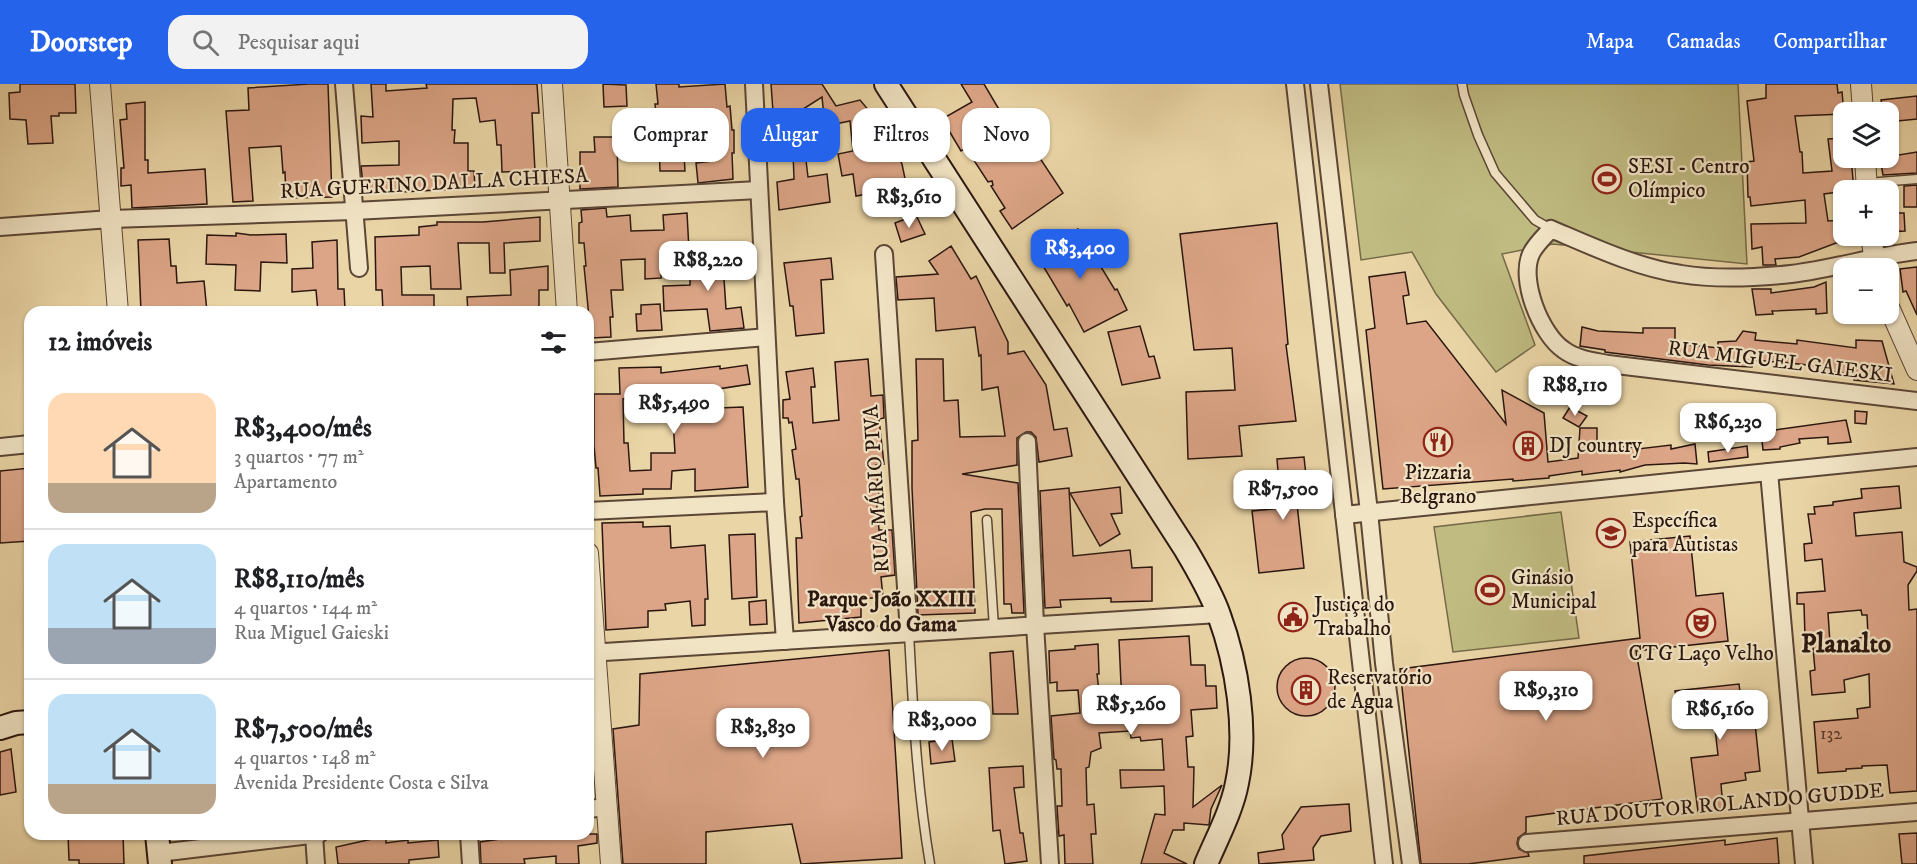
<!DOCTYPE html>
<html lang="pt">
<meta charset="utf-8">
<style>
body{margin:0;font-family:"IM FELL DW Pica",serif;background:#f2f2f2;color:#202124;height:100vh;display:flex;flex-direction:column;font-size:22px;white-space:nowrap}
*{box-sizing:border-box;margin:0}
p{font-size:20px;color:#757577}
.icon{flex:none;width:33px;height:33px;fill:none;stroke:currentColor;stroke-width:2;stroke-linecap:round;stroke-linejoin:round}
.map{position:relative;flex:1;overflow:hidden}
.sheet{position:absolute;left:24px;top:222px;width:570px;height:534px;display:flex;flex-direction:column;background:#fff;border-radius:18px;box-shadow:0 2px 4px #0004}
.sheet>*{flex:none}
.hud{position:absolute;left:612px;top:24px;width:570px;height:54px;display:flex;gap:12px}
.buttons{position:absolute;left:1833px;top:18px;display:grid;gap:12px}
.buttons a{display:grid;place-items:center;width:66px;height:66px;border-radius:12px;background:#fff;box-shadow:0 2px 4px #0004;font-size:30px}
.price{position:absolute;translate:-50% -51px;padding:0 14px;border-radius:12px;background:#fff;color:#222;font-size:20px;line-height:39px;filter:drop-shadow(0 2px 3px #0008)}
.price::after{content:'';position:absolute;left:50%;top:36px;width:18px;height:14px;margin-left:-9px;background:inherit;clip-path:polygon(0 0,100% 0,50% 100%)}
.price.active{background:#2563eb;color:#fff}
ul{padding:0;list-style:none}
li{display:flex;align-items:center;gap:18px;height:150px;padding:0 24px}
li+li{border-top:2px solid #e0e0e0}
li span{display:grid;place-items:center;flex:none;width:168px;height:120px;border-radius:18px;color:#555}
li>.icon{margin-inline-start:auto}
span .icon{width:72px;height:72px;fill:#fffc;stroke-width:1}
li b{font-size:26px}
h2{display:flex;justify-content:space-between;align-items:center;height:72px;padding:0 24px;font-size:26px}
.pill{padding:0 21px;border-radius:18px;background:#fff;box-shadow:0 2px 4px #0004;font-size:21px;line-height:54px}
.pill.active{background:#2563eb;color:#fff}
header{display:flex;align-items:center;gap:36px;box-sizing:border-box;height:84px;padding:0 30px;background:#2563eb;color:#fff}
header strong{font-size:28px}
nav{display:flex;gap:33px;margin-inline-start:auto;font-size:21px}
.search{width:420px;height:54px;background:#f2f2f2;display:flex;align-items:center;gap:15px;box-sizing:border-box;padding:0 21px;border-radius:18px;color:#757577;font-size:22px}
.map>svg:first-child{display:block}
.green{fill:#bfbb81;stroke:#756948;stroke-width:1.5}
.building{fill:#dca587;stroke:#2b1710;stroke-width:1.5;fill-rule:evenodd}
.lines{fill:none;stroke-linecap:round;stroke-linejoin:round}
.service-casing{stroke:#5b4636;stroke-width:11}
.minor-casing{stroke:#5b4636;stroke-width:20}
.tertiary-casing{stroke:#5b4636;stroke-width:22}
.secondary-casing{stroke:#2b1710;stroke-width:26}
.service{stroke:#f1e4c5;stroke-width:8}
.minor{stroke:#f1e4c5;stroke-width:16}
.tertiary{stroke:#f1e4c5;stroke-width:20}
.secondary{stroke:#f1e4c5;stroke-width:22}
.labels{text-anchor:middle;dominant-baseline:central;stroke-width:4.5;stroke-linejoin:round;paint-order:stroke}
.number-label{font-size:18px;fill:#573a2e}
.poi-label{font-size:21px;fill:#2b1710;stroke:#f1e4c5;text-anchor:start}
.street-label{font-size:21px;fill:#2b1710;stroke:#f1e4c5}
.neighbourhood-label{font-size:22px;font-weight:bold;fill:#2b1710;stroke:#f1e4c5}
.district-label{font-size:27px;font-weight:bold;fill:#2b1710;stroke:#f1e4c5}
</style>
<header>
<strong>Doorstep</strong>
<div class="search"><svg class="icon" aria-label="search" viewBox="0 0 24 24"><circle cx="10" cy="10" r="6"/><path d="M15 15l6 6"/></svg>Pesquisar aqui</div>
<nav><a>Mapa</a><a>Camadas</a><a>Compartilhar</a></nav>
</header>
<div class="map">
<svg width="1917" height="780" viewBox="0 0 1917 780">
<rect width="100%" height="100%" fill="#ead5a6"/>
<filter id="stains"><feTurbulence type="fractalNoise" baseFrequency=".00333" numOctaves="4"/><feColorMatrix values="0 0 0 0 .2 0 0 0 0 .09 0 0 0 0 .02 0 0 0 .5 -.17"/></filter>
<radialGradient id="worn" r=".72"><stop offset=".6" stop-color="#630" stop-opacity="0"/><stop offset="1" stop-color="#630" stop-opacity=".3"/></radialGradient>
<g class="green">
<polygon points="1340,0 1738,0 1747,180 1553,160 1502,170 1535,261 1496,288 1436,210 1412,168 1361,176"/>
<polygon points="1561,428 1579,554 1453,568 1434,443"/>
</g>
<g class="building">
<polygon points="20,0 75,0 76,29 59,29 59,32 51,32 53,59 28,60 26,36 10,35 9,9 20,8"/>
<polygon points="309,0 328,0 332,113 286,114 285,88 283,89 281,62 249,64 253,117 233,118 226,27 249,26 248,4"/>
<polygon points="371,0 386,0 386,7 427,4 426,0 537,0 539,29 532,29 535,87 502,88 501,61 497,61 495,36 480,38 476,14 453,15 452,46 455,46 454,59 468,59 468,87 474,87 475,104 364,110 361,82 399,81 399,57 362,59 361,32 373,33"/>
<polygon points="603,0 626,1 627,22 604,23"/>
<polygon points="656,0 679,0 679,3 725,0 727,23 730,22 732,46 734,46 734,69 732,69 733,95 698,99 696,79 712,77 711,48 683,51 685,87 660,87 659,57 655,20 658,20"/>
<polygon points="771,0 822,0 836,22 860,16 876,35 880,34 893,58 890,58 902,80 908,109 896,110 895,105 856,112 853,90 842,92 838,70 853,67 850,37 825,42 822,13 800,27 808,93 827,90 830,118 779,126 777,98 794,95 793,68 772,72 772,56 775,55"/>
<polygon points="961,0 984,0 1010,44 1016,38 1063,109 1012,145 1000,127 1005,124 991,102 993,101 992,97 988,98 966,64 961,67 942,35 972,18"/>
<polygon points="1766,0 1837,0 1838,9 1842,8 1844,30 1795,32 1800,68 1802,68 1803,89 1832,87 1828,55 1843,54 1844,74 1851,74 1854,106 1824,110 1828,137 1844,136 1844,158 1836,159 1799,173 1775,175 1776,181 1763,181 1762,163 1752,165 1751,140 1806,139 1805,116 1751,122 1750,113 1748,113 1747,78 1754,77 1747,17 1766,14"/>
<polygon points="1917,12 1917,35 1888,38 1888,28 1883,28 1881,16"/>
<polygon points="145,18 145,76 148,76 148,89 205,85 207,120 132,124 131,101 121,102 121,84 124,84 120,36 127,35 126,20"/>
<polygon points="594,53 617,53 618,103 580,105 580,68 595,68"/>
<polygon points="1917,68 1917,89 1883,91 1880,74"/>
<polygon points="1917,101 1917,123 1904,123 1904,102"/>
<polygon points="606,124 607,133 630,131 631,147 664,146 663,131 687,129 689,166 662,168 661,194 645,195 645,175 621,176 623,206 611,206 613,233 610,233 611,253 591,254 584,182 586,182 584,159 579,159 579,139 582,138 581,126"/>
<polygon points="1888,129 1904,129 1905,147 1888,148"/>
<polygon points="916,131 925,150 901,158 895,139"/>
<polygon points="540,133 540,157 504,159 505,189 490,189 489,159 458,159 461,205 431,205 430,182 401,183 402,211 434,211 434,228 383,228 382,206 376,206 375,153 419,151 419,143 437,141 437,138 483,138"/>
<polygon points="1277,139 1288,260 1286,261 1296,337 1239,342 1242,372 1188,375 1186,308 1235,306 1232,264 1194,266 1180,150"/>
<polygon points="1078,145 1115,206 1117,205 1127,226 1084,248 1069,220 1067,222 1033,165"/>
<polygon points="236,149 251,151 286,150 287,179 261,178 260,207 235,206 236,181 206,180 207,151 236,152"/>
<polygon points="169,155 171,182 176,182 177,199 204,197 207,228 141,228 138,156"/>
<polygon points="337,156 338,205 344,205 345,226 318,228 316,206 292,208 292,185 313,184 312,158"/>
<polygon points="951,162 971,195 976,192 1008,258 1008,270 1024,267 1046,301 1054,346 1067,344 1072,372 1039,378 1036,353 1031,348 1026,348 1017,354 1017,381 962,390 1018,399 1024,529 1012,529 1011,520 1004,520 1002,425 985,425 971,428 975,529 918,531 912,404 912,357 918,356 916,275 943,275 944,317 958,316 960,353 1005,352 998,303 982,306 981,271 979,272 975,243 936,247 934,214 898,216 896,193 938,190 929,177"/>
<polygon points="743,173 744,194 724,195 726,225 741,223 744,244 710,247 707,225 664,227 663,202 690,201 690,175"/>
<polygon points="831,174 833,195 821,196 824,249 796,252 793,222 790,222 784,179"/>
<polygon points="548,182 548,206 539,206 539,228 468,228 467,213 511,211 510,186"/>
<polygon points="1917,183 1917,231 1906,207 1903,208 1900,185"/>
<polygon points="1405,188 1409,211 1403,212 1407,240 1426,237 1506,340 1502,306 1544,329 1548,378 1578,374 1580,344 1597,344 1597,363 1638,363 1638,365 1671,361 1671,365 1695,360 1697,380 1684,379 1645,381 1620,388 1620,386 1582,391 1582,387 1549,392 1549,394 1513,397 1513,395 1383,405 1366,246 1375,244 1369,193"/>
<polygon points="1826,198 1827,229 1816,230 1816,225 1772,227 1773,230 1756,231 1752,205 1771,205 1771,209 1814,203"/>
<polygon points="660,220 662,246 637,247 636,230 641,230 641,221"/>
<polygon points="1140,242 1149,273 1154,272 1160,294 1122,301 1108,248"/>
<polygon points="1582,243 1598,247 1643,249 1643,244 1675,244 1675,259 1718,264 1718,258 1736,257 1743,247 1756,249 1755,256 1797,260 1797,256 1856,264 1856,256 1882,257 1894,300 1854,296 1854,291 1823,286 1824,283 1790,279 1753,276 1752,283 1708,281 1605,268 1605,266 1580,262"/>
<polygon points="868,275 871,312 883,311 884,334 879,335 884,380 876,381 879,412 876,412 879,446 892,446 895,491 881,493 883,513 861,515 861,533 799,539 796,454 802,454 800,433 802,432 799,395 796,395 792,366 796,365 792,338 789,339 788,334 783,334 783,316 790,315 786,288 813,284 815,303 811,303 813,339 839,336 835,278"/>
<polygon points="747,281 750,300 692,309 692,307 669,309 669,301 638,303 638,313 623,315 624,359 628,359 630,387 651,386 651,369 675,369 673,336 693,335 693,325 743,323 748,403 695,407 695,385 672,387 671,405 643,405 643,410 600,412 598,384 596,384 594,362 594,310 620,310 619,284 661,283 661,289 720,282 720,285"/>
<polygon points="1570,323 1587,332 1579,343 1563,334"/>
<polygon points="1855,327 1867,328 1866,340 1855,339"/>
<polygon points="1846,336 1851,358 1828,360 1828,353 1799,355 1800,359 1780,363 1780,365 1763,366 1761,348"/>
<polygon points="1747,362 1748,373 1709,378 1708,368"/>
<polygon points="1304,373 1309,419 1297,420 1304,484 1259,489 1252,427 1281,424 1277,375"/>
<polygon points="30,384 30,457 0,459 0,387"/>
<path d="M1899,402L1901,424L1854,429L1856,452L1902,448L1904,478L1917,483V487L1908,501L1909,526L1917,525V707L1890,709L1887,681L1862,682V684L1846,685V687L1818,689L1814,638L1858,634L1857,625L1870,623L1869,590L1844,596L1845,608L1812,611L1810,587L1815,586L1812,553H1805L1804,520H1797V509L1825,507L1822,475L1805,477L1804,460L1812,459L1808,430H1815L1814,423L1833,421V418L1862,414L1861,405ZM1861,526L1862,531H1867L1868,552L1838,559V558L1830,559L1828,529Z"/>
<polygon points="1120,403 1122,429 1111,430 1120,450 1100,462 1070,409"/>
<polygon points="1069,404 1073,472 1130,466 1132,484 1152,483 1152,517 1111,518 1111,514 1060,516 1061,523 1045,524 1040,407"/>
<polygon points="643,438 643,443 670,442 671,464 705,461 708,515 705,515 705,541 692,542 690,517 665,520 666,526 648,527 648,543 606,546 602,439"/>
<polygon points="755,450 757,513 732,515 729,451"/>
<polygon points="1690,452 1696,512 1723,509 1728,557 1636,567 1662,715 1526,733 1526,748 1518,754 1517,760 1519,765 1528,769 1529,772 1468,780 1421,780 1400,585 1640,554 1630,458"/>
<polygon points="766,516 767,540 750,541 749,518"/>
<polygon points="1189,552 1191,581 1205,581 1206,602 1216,602 1217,624 1191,626 1193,652 1186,653 1188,683 1194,683 1193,723 1222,701 1211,725 1209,741 1184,739 1184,746 1173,746 1164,769 1187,780 1141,780 1155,730 1165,731 1164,702 1121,704 1120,686 1164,686 1162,655 1141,657 1140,653 1131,654 1130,647 1099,649 1101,664 1091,668 1089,683 1086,684 1087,721 1094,720 1096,750 1091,750 1093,780 1065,780 1064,751 1059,752 1057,722 1062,722 1061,685 1057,685 1056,676 1054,675 1051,632 1080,629 1078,606 1057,607 1057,598 1050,599 1049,567 1075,565 1075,562 1098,560 1099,590 1097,590 1102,633 1122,632 1121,617 1127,617 1121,600 1119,556"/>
<polygon points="889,566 902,774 801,780 792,740 706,748 706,780 623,780 613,645 639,641 640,590"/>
<polygon points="1013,567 1018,630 993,630 990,569"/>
<circle cx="1306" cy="603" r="29"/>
<polygon points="1739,600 1744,641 1755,639 1760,687 1745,689 1746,696 1721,700 1723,724 1698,728 1691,674 1718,671 1714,636 1681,640 1675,607"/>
<polygon points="952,655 955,677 931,680 929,658"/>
<polygon points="11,665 16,708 0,711 0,668"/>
<polygon points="1023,682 1024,703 1014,704 1020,749 1023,749 1027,777 1005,780 1000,746 993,747 989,684"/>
<polygon points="1349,720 1351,747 1321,752 1313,764 1314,776 1259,780 1258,769 1284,765 1282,751 1301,723"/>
<polygon points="1917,749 1917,780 1902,780 1899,750"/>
<polygon points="68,750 123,750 124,780 79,780 79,776 69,776"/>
<polygon points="512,750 597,750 597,759 578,762 579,780 556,780 556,772 524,775 525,780 481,780 480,758 500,755 500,752"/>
<polygon points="386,752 386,759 408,756 408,759 438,756 439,773 409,776 409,780 338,780 336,763"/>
<polygon points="1777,754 1779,780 1584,780 1584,772 1725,756 1725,761"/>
</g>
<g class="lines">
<g class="service-casing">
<g id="service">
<polyline points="1462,0 1464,11 1478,51 1495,89 1535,136 1551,145"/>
<polyline points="1867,99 1917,95"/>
<polyline points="987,436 994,544"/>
<path d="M909,549C913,627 917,703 930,780"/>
</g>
</g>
<g class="minor-casing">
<g id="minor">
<polyline points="344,0 359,184"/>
<polyline points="754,0 775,418 785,557"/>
<polyline points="1295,0 1384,780"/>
<polyline points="1319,0 1369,428 1384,579 1411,780"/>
<polyline points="0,143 111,135 354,127 759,106"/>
<path d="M1917,167C1874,172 1833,185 1791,190C1754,194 1717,196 1681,190C1638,184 1591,162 1551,145C1545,152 1535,161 1531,170C1519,196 1541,251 1564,266C1576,275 1593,277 1608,280L1917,317"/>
<polyline points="884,170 909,549"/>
<polyline points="588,268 766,253"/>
<polyline points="1027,358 1035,541 1050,780"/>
<polyline points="0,363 30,360"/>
<polyline points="1769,388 1804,780"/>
<polyline points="588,427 775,418"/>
<polyline points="1344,431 1917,373"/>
<polyline points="588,569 1219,530"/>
<polyline points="588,725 607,723"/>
<polyline points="469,750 471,780"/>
<polyline points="314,751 316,780"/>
<polyline points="1527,759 1917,728"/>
<polyline points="159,769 319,750"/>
</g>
</g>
<g class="tertiary-casing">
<g id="tertiary">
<polyline points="100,0 118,228"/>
<polyline points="552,0 567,228"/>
<polyline points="1861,0 1863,28"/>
<polyline points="1865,74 1867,106"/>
<polyline points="1871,152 1876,184"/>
<polyline points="1888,221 1917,286"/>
<polyline points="588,469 611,780"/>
</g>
</g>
<g class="secondary-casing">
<g id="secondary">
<path d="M886,0L1186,466C1198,487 1211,508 1219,531C1237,580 1248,647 1237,699C1232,726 1217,754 1206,780"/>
<polyline points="0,644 16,639 30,638"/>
<polyline points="157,750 160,780"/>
</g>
</g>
<use href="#service" class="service"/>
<use href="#minor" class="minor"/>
<use href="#tertiary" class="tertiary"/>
<use href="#secondary" class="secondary"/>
</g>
<defs>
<g id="stadium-ring" transform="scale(1.5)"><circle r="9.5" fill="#f1e4c5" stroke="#8f2418" stroke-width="1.5"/><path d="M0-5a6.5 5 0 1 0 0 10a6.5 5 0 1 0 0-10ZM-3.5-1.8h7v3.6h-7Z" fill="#8f2418"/></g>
<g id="restaurant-ring" transform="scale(1.5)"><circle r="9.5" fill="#f1e4c5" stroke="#8f2418" stroke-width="1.5"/><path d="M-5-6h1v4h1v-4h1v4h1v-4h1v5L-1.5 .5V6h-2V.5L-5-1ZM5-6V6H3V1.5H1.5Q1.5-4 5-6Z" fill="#8f2418"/></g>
<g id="building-ring" transform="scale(1.5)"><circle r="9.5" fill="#f1e4c5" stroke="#8f2418" stroke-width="1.5"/><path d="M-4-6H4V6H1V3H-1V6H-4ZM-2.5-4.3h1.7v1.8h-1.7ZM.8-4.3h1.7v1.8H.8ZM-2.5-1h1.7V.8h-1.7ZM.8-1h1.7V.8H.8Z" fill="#8f2418"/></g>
<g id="school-ring" transform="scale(1.5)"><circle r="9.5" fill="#f1e4c5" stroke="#8f2418" stroke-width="1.5"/><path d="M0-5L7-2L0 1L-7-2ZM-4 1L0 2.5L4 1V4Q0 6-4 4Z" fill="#8f2418"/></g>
<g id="civic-ring" transform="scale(1.5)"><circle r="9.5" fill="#f1e4c5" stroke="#8f2418" stroke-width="1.5"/><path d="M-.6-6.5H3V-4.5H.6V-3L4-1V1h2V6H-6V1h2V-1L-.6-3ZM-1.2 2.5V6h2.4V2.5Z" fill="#8f2418"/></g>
<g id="theatre-ring" transform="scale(1.5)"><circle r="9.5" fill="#f1e4c5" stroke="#8f2418" stroke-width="1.5"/><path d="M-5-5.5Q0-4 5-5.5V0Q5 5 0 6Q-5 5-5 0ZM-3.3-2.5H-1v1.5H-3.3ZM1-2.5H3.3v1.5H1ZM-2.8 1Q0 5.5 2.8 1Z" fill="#8f2418"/></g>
</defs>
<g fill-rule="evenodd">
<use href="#stadium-ring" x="1607" y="95"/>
<use href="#restaurant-ring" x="1438" y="358"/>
<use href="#building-ring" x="1528" y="362"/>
<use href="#school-ring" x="1611" y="449"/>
<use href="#stadium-ring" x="1490" y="506"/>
<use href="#civic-ring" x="1293" y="533"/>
<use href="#theatre-ring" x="1701" y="539"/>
<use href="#building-ring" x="1306" y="606"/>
</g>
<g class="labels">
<g class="number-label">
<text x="1831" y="650">132</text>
</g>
<g class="poi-label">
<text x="1628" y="83">SESI - Centro<tspan x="1628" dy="24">Olímpico</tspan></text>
<text x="1549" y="362">DJ country</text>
<text x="1438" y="389" text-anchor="middle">Pizzaria<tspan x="1438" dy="24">Belgrano</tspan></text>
<text x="1632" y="437">Específica<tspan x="1632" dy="24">para Autistas</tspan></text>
<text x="1511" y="494">Ginásio<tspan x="1511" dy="24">Municipal</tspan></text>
<text x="1314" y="521">Justiça do<tspan x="1314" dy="24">Trabalho</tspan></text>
<text x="1701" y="570" text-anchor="middle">CTG Laço Velho</text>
<text x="1327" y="594">Reservatório<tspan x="1327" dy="24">de Agua</tspan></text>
</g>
<g class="street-label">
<text transform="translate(434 100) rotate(-3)">RUA GUERINO DALLA CHIESA</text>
<text transform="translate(1780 278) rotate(7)">RUA MIGUEL GAIESKI</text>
<text transform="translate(877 405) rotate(-94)">RUA MÁRIO PIVA</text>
<text transform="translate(1720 721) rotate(-5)">RUA DOUTOR ROLANDO GUDDE</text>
</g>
<g class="neighbourhood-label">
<text x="891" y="515">Parque João XXIII<tspan x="891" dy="25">Vasco do Gama</tspan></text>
</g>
<g class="district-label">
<text x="1846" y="560">Planalto</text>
</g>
</g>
<rect width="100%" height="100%" filter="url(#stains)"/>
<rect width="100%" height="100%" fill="url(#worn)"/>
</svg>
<div class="buttons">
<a><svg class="icon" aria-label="layers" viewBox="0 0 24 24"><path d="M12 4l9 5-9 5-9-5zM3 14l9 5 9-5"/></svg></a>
<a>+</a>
<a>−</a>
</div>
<b class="price" style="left:909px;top:145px">R$3,610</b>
<b class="price active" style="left:1080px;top:196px">R$3,400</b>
<b class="price" style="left:708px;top:208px">R$8,220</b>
<b class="price" style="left:1575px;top:333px">R$8,110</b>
<b class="price" style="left:674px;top:351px">R$5,490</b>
<b class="price" style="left:1728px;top:370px">R$6,230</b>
<b class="price" style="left:1283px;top:437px">R$7,500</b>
<b class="price" style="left:1546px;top:638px">R$9,310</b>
<b class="price" style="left:1131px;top:652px">R$5,260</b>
<b class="price" style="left:1720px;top:657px">R$6,160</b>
<b class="price" style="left:942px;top:668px">R$3,000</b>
<b class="price" style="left:763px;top:675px">R$3,830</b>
<div class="hud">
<a class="pill">Comprar</a>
<a class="pill active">Alugar</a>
<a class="pill">Filtros</a>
<a class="pill">Novo</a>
</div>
<section class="sheet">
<h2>12 imóveis<svg class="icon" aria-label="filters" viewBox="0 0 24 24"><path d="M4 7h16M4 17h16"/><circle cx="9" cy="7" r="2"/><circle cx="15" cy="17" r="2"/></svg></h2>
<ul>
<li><span style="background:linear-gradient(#ffd9b3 75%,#b9a48a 0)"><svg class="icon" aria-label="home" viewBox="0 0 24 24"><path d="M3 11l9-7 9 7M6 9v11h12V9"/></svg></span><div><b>R$3,400/mês</b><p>3 quartos · 77 m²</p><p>Apartamento</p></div></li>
<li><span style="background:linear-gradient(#bfe0f5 70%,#9aa5b1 0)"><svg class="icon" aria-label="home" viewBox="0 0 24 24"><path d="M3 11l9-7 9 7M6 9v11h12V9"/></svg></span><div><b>R$8,110/mês</b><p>4 quartos · 144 m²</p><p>Rua Miguel Gaieski</p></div></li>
<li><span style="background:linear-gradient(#bfe0f5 75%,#b9a48a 0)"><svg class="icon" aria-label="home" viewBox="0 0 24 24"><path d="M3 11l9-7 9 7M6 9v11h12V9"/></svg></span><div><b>R$7,500/mês</b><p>4 quartos · 148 m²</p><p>Avenida Presidente Costa e Silva</p></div></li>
</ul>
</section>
</div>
